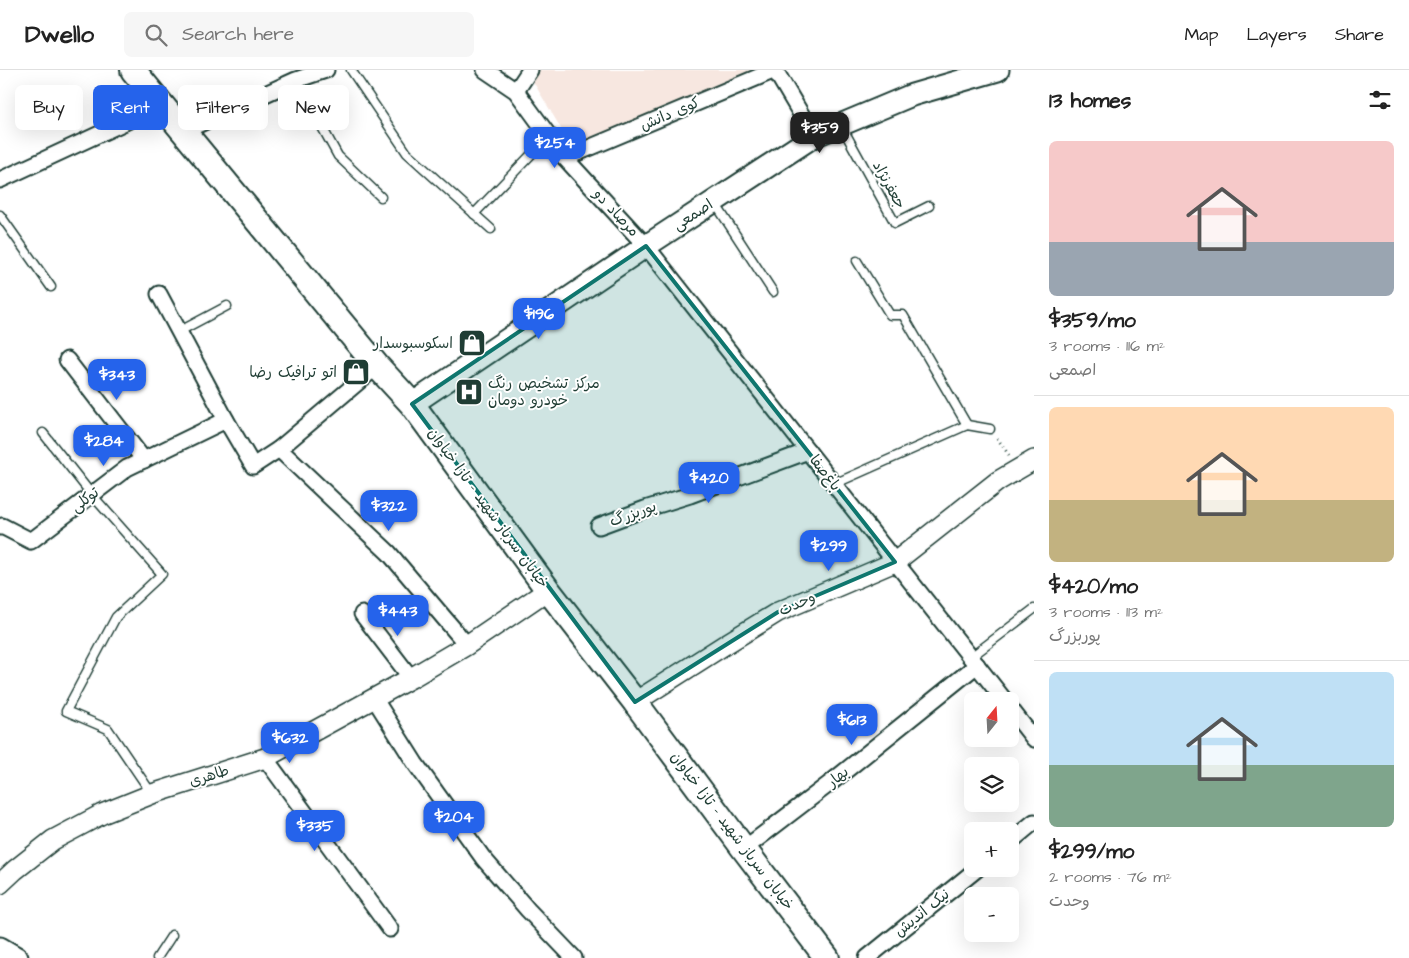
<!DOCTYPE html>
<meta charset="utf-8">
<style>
body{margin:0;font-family:"Architects Daughter","Playpen Sans Arabic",sans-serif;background:#f6f6f6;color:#222;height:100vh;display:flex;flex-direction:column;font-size:19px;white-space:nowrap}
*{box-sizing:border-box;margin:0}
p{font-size:16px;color:#767676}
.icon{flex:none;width:28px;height:28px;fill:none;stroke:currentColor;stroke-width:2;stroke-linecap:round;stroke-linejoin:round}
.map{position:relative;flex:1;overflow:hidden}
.panel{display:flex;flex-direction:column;background:#fff;width:375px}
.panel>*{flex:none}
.guide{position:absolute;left:15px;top:15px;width:475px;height:45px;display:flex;gap:10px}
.needle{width:32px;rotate:18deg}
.tools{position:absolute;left:964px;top:622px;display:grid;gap:10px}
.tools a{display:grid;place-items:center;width:55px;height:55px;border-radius:8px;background:#fff;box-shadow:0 5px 20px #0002;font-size:25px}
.price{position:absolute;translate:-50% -42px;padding:0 11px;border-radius:10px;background:#2563eb;color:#fff;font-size:16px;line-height:32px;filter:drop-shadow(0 1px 2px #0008)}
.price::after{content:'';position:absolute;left:50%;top:30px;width:15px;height:11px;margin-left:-8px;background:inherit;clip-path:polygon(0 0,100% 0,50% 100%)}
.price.selected{background:#222;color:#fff}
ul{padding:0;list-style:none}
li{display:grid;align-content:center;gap:10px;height:265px;padding:0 15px}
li+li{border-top:1px solid #e0e0e0}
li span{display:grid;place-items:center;height:155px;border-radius:8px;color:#555}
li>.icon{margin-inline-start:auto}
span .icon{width:90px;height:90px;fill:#fffc;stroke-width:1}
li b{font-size:21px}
h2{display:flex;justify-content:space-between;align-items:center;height:60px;padding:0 15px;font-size:21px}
.chip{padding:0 18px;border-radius:8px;background:#fff;box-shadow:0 5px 20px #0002;font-size:18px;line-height:45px}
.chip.selected{background:#2563eb;color:#fff}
header{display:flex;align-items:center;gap:30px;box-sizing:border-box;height:70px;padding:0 25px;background:#fff;border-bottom:1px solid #e0e0e0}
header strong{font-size:24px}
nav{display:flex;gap:28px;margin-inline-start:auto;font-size:18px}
.search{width:350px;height:45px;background:#f6f6f6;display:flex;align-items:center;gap:12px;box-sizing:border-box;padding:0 18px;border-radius:8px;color:#767676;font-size:19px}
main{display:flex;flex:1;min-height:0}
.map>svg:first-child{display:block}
.built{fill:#f7e7e0}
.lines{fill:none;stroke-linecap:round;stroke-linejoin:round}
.service-casing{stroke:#1f3d34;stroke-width:11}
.minor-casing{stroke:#1f3d34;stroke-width:19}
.tertiary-casing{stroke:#1f3d34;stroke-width:22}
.secondary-casing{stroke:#1f3d34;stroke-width:25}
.primary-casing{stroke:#1f3d34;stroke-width:28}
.path{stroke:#1f3d34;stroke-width:3;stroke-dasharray:1 4;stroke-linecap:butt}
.service{stroke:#fff;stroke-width:8}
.minor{stroke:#fff;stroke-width:15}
.tertiary{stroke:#fff;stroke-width:19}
.secondary{stroke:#fff;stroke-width:21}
.primary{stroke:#fff;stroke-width:24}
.marked{fill:#0f766e;fill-opacity:0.2;stroke:#0f766e;stroke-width:4;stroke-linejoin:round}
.labels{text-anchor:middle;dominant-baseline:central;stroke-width:4;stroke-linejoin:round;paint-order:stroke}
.street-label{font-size:15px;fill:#1f3d34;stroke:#fff}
.poi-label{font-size:15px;fill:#1f3d34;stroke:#fff;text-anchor:end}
</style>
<header>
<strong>Dwello</strong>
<div class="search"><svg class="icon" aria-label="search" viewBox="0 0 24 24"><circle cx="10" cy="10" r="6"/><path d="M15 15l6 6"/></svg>Search here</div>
<nav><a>Map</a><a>Layers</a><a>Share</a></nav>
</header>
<main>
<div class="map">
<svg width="1034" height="888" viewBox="0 0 1034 888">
<rect width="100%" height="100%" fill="#fff"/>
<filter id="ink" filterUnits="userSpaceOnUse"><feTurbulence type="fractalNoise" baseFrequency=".02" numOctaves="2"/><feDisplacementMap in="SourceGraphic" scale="10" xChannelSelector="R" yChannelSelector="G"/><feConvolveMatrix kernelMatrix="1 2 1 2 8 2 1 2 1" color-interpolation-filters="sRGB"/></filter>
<g filter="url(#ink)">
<polygon class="built" points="540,0 752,0 723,17 572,77 531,8"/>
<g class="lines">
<g class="service-casing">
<g id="service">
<polyline points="351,0 407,83 491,159"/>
<polyline points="296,10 338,86 381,127"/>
<polyline points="842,57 895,153 929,136"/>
<polyline points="715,133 773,222"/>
<polyline points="474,144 549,66"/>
<polyline points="0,145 51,217"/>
<polyline points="857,191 890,245 903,245 967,355"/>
<polyline points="180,261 227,236"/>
<polyline points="43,363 92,425 162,504 116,547 66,641 108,659 152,724"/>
<polyline points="834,414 967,355 990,359"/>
<polyline points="971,587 1034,539"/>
<polyline points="157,888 172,865"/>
</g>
</g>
<g class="minor-casing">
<g id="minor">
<polyline points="485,0 516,21 565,88 646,176 1005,631"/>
<polyline points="516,21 530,0"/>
<polyline points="184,61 296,10 326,0"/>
<polyline points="565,88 775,0 814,66"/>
<polyline points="0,110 162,35"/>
<polyline points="159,224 226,350 253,396 279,379 377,296"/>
<polyline points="67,290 144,390"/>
<polyline points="279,379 389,483 467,575"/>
<polyline points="599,456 645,439 690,425 808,381"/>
<polyline points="0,457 2,456 31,471 127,398 226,350"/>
<polyline points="362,544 411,608"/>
<polyline points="374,628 415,693 483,788 528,840 574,888"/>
<polyline points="1010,638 1034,669"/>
<polyline points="265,688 390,859"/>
<polyline points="1010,772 1034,752"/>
<polyline points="744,779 829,714 977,595"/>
<polyline points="867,888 977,799"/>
</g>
</g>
<g class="tertiary-casing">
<g id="tertiary">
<polyline points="635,632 726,574 778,542 895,492 998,411 1034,390"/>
<polyline points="0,814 15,800 53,770 102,744 152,724 265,688 411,608 467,575 548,520"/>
</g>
</g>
<g class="secondary-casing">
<g id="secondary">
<polyline points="412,334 646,176 814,66 912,25 998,0"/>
<polyline points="0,878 17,888"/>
</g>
</g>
<g class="primary-casing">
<polyline id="primary" points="133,0 377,296 412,334 548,520 635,632 744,779 827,888"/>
</g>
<polyline class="path" points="997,368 1009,385"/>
<use href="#service" class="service"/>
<use href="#minor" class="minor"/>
<use href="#tertiary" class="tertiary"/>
<use href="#secondary" class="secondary"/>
<use href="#primary" class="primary"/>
</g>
</g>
<path class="marked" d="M646,176L895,492L778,542L635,632L412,334Z"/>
<defs>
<g id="shop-square" transform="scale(1.4375)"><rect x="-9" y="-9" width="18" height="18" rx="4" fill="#1f3d34" stroke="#fff"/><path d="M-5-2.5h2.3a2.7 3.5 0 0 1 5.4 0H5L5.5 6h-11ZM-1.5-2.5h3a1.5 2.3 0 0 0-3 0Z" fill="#fff"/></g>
<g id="hospital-square" transform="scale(1.4375)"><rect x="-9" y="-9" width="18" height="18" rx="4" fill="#1f3d34" stroke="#fff"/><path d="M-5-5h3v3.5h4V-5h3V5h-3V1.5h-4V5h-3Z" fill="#fff"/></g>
</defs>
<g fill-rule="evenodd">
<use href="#shop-square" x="472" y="273"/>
<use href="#shop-square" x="356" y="302"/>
<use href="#hospital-square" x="469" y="322"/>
</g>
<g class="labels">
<g class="street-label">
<text transform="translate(670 44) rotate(-23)">کوی دانش</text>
<text transform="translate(889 115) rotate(61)">جعفرنژاد</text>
<text transform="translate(616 143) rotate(47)">مرصاد دو</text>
<text transform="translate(693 145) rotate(-33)">اصمعی</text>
<text transform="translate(825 403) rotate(52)">باغ‌صفا</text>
<text transform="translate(85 430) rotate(-37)">توکلی</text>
<text transform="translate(488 438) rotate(54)">خیابان سرباز شهید - تازا خیاوان</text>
<text transform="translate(633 444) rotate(-20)">پوربزرگ</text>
<text transform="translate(797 534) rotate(-24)">وحدت</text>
<text transform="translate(209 706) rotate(-18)">طاهری</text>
<text transform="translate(838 707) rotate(-39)">بهار</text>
<text transform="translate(732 761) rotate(53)">خیابان سرباز شهید - تازا خیاوان</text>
<text transform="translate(922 843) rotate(-39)">نیک اندیش</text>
</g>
<g class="poi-label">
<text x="453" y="273">اسکوسبوسدار</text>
<text x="337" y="302">اتو ترافیک رضا</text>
<text x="488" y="313" text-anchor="start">مرکز تشخیص رنگ<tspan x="488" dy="17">خودرو دومان</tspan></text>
</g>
</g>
</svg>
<div class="tools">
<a><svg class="needle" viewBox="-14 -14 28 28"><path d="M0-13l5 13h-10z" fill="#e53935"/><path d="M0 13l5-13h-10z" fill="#767676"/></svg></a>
<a><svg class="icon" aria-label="layers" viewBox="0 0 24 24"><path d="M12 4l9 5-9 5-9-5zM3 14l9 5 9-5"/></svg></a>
<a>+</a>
<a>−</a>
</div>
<b class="price selected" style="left:820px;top:84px">$359</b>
<b class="price" style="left:555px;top:99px">$254</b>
<b class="price" style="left:539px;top:270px">$196</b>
<b class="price" style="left:117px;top:331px">$343</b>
<b class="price" style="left:104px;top:397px">$284</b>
<b class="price" style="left:709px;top:434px">$420</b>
<b class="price" style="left:389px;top:462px">$322</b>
<b class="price" style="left:829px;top:502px">$299</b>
<b class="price" style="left:398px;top:567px">$443</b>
<b class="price" style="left:852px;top:676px">$613</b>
<b class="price" style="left:290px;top:694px">$632</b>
<b class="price" style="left:454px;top:773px">$204</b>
<b class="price" style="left:315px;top:782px">$335</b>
<div class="guide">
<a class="chip">Buy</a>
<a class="chip selected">Rent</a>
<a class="chip">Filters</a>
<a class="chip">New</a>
</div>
</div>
<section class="panel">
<h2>13 homes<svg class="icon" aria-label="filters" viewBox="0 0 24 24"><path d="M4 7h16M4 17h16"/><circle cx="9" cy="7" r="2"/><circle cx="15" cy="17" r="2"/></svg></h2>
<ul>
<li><span style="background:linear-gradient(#f6c9c9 65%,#9aa5b1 0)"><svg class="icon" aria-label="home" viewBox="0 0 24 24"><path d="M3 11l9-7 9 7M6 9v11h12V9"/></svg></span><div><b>$359/mo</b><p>3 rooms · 116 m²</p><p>اصمعی</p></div></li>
<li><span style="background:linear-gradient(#ffd9b3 60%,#c2b280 0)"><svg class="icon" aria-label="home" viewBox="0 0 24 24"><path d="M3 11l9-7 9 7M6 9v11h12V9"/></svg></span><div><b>$420/mo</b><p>3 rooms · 113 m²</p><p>پوربزرگ</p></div></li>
<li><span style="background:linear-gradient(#bfe0f5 60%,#7fa58c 0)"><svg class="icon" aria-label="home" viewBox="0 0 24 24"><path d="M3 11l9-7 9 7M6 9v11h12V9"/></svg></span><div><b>$299/mo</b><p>2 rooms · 76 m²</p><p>وحدت</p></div></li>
</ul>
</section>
</main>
